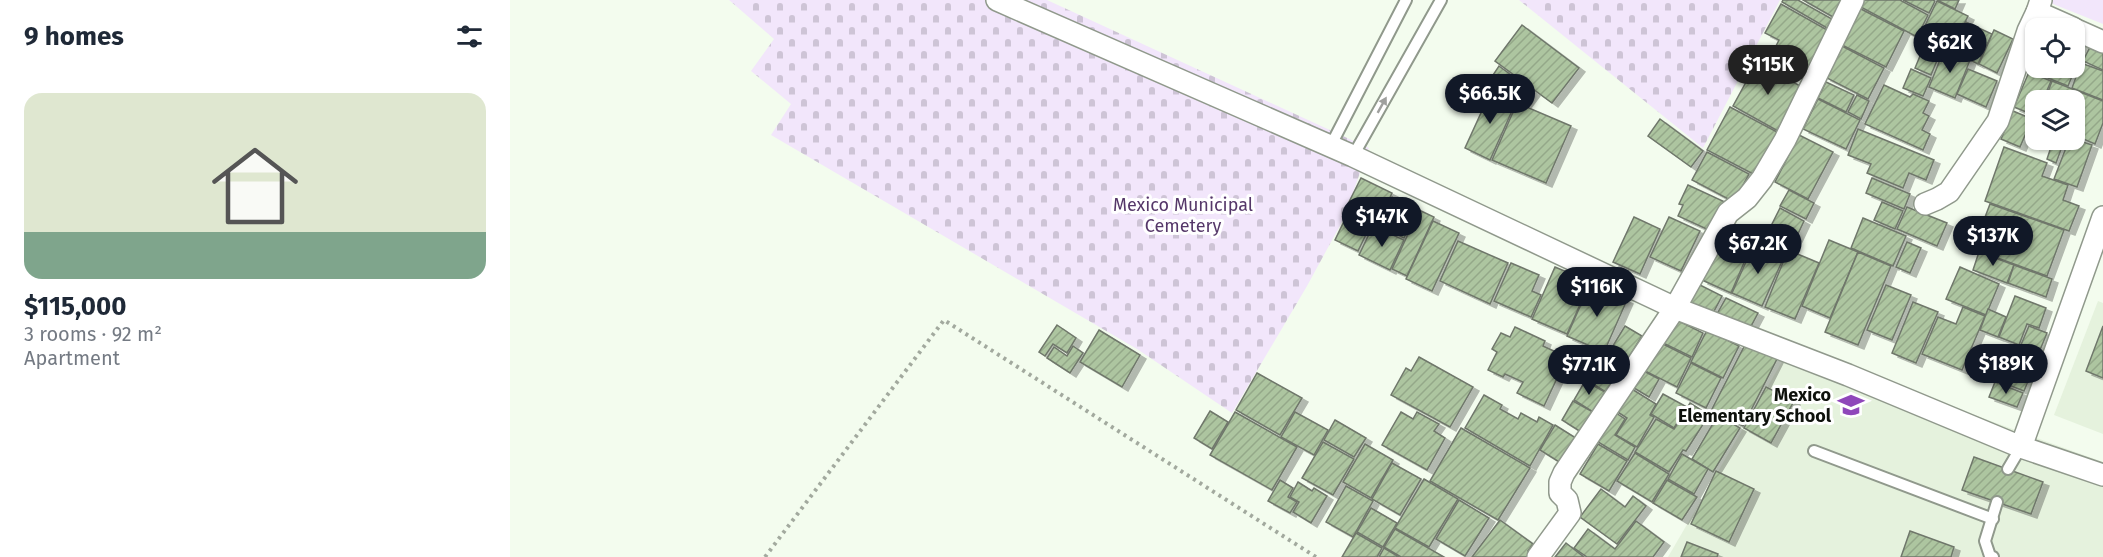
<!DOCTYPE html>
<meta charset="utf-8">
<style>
body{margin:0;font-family:"Fira Sans",sans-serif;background:#f2f2f3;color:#1f2937;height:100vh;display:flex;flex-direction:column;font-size:22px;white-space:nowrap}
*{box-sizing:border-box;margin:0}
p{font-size:20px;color:#747a83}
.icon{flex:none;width:33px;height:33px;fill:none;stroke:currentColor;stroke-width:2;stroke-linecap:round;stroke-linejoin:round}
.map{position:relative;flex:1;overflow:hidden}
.sheet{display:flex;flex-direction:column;background:#fff;width:510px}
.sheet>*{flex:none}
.buttons{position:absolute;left:1515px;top:18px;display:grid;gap:12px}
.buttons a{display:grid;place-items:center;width:60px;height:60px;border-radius:12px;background:#fff;box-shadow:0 2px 4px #0004;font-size:30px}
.price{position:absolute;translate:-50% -51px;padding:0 14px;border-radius:21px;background:#111827;color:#fff;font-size:20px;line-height:39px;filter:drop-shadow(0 2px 3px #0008)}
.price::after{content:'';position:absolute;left:50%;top:36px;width:18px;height:14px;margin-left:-9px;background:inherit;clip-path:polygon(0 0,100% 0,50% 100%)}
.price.on{background:#222;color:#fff}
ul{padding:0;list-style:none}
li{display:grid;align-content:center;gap:12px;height:318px;padding:0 24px}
li span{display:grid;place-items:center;height:186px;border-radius:18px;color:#555}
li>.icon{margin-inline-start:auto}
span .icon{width:108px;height:108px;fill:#fffc;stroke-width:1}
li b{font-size:26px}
h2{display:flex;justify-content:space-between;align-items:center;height:72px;padding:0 24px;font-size:26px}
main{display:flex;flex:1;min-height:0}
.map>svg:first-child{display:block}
.built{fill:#e5f2dd}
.cemetery{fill:url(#cemetery-stones)}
.garden{fill:#f2e6fb}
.building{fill:url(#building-hatch);stroke:#6f776b;stroke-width:1.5;filter:url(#shadow)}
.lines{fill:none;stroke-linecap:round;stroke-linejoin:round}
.service-casing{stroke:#90998c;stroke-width:14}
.minor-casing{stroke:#90998c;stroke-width:24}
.path{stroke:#a2a99e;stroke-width:4;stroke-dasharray:3 4.5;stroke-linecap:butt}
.service{stroke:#fff;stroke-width:10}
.minor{stroke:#fff;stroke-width:21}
.oneway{fill:#9fa09e}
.labels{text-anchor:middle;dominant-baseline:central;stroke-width:6;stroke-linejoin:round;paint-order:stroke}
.park-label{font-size:18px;fill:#553769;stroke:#fff}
.poi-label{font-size:18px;font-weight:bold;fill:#0e110c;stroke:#fff;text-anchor:end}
</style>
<main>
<section class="sheet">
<h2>9 homes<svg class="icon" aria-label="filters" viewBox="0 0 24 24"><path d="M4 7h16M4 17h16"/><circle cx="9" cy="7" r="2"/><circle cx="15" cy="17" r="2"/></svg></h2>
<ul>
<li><span style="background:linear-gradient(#dfe7d0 75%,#7fa58c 0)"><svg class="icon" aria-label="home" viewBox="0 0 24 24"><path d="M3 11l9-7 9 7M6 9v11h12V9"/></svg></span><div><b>$115,000</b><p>3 rooms · 92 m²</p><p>Apartment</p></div></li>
</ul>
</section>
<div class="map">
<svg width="1593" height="557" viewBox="0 0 1593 557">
<defs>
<pattern id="cemetery-stones" width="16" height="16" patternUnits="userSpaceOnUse" patternTransform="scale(1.5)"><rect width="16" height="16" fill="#f2e6fb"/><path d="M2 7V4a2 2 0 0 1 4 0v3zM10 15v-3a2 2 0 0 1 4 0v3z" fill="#cec4d6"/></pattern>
<pattern id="building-hatch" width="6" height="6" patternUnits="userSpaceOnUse" patternTransform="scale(1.5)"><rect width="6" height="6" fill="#adc5a0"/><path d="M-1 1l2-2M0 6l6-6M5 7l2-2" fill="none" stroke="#94a889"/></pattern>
<filter id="shadow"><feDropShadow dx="6" dy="4" stdDeviation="0" flood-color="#0004"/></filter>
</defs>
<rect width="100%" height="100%" fill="#f3fcee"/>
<g class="built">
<polygon points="1588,301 1593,303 1593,434 1544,415"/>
<polygon points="1280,348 1593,462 1593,557 1158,557"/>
</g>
<g class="cemetery">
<polygon points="219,0 537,0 859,148 833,220 797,286 722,413 627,349 261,135 281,104 241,71 264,39"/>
<polygon points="1009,0 1270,0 1193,148"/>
</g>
<polygon class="garden" points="1533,0 1593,0 1593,24"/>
<g class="building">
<polygon points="1273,0 1288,0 1322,19 1317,28 1272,2"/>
<polygon points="1293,0 1333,0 1323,17"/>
<polygon points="1350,0 1390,0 1418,15 1407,37 1347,5"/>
<polygon points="1393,0 1423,0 1425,1 1419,13"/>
<polygon points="1427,0 1449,0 1445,9"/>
<polygon points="1427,1 1458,16 1441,51 1410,36"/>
<polygon points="1271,4 1319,31 1297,71 1263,52 1269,40 1255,33"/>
<polygon points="1349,8 1394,31 1376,67 1330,44"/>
<polygon points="1456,22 1482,34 1468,64 1442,51"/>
<polygon points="1012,25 1069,68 1042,103 985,61"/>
<polygon points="1484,30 1503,39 1487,73 1469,64"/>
<polygon points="1564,35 1577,40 1558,86 1515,69 1526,44 1526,68 1564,68"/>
<polygon points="1582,43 1593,48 1593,70 1573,61"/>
<polygon points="1415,44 1431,51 1421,75 1405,68"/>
<polygon points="1332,46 1374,68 1358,99 1315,77"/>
<polygon points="1434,50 1460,60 1445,98 1419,87"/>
<polygon points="1247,62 1292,87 1268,131 1223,106"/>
<polygon points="1571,63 1593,71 1593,100 1562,88"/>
<polygon points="989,66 1024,92 1015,104 981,78"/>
<polygon points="1401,69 1421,78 1413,96 1393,88"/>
<polygon points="1458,69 1487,81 1476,107 1447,94"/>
<polygon points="1519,72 1541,81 1533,100 1526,100 1526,116 1504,107"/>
<polygon points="1542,81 1593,101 1593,123 1585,144 1564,135 1564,100 1535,100"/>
<polygon points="1316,82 1344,95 1336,112 1308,98"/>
<polygon points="1374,85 1400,97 1403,94 1419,101 1413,113 1419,116 1412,130 1420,134 1413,150 1355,124"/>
<polygon points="981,91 1006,102 980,160 955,148"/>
<polygon points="1347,95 1359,101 1351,119 1338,112"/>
<polygon points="1308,99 1350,120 1336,149 1293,129"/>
<polygon points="1007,103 1061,126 1036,183 982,160"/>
<polygon points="1220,107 1269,133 1247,176 1197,150"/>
<polygon points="1503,111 1522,119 1510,147 1491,139"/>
<polygon points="1150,119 1193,151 1181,167 1138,136"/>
<polygon points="1348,129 1424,160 1416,180 1399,173 1393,188 1357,173 1361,164 1338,155"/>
<polygon points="1289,135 1323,152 1298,199 1265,182"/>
<polygon points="1564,139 1582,145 1567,187 1544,179 1559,140"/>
<polygon points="1543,141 1553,144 1546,163 1537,159"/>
<polygon points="1494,147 1537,163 1532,176 1558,185 1553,200 1569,206 1559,231 1475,201"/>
<polygon points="1197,152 1239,174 1224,202 1182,180"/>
<polygon points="851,178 882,193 870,219 838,204"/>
<polygon points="1362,178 1400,194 1394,209 1356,193"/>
<polygon points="1178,185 1215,202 1201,231 1168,216 1173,205 1169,204"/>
<polygon points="1279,190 1304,203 1296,219 1270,206"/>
<polygon points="882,197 908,209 894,238 869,226"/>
<polygon points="1372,202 1393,211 1385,229 1364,220"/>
<polygon points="1480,204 1554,230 1537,276 1463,249"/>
<polygon points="1397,207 1437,223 1427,246 1387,229"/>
<polygon points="1270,208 1294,221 1286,238 1261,226"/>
<polygon points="909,210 924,217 897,276 882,269"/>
<polygon points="839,211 862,222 848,251 825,240"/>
<polygon points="1124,217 1150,229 1130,274 1103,262"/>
<polygon points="1159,217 1190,231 1171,271 1140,257"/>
<polygon points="1353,218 1396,236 1383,266 1341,248"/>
<polygon points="923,221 949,233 922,291 896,279"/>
<polygon points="1216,225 1245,237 1221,293 1192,280"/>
<polygon points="863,226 894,240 880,270 849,255"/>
<polygon points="1267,231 1283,239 1275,255 1260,248"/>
<polygon points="1319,240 1348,252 1320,318 1292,306"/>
<polygon points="948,241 998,263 980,304 930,281"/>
<polygon points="1397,242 1411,248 1400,273 1386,267"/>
<polygon points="1244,244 1274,257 1252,306 1222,293"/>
<polygon points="1278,250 1309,263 1285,319 1255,307"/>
<polygon points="1348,252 1381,266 1348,345 1315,332"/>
<polygon points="1469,252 1504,265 1497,283 1463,270"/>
<polygon points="1001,263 1029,275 1022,291 1031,295 1021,317 984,301"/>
<polygon points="1504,265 1542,279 1536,297 1498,283"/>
<polygon points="1045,267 1080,282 1057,334 1022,319"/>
<polygon points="1450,267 1489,284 1476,315 1436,299"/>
<polygon points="1184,282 1212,296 1202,315 1174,302"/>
<polygon points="1080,284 1117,300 1094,352 1057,336"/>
<polygon points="1376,285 1401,295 1382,340 1357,330"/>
<polygon points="1505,296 1536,308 1529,328 1517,324 1509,345 1489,337"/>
<polygon points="1216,298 1248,313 1239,330 1207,314"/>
<polygon points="1403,302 1428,312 1406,363 1382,353"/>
<polygon points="1453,307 1475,316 1452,370 1412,354 1428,317 1446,324"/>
<polygon points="1478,309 1496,317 1488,337 1470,330"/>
<polygon points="1165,319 1193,333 1182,357 1153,343"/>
<polygon points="547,325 566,338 557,353 543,344 535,356 529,352"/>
<polygon points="1115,326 1132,336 1118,359 1101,349"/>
<polygon points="1519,326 1537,333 1525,362 1507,354"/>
<polygon points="1593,326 1593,378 1576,371"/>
<polygon points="1005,327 1035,341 1033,346 1057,357 1034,406 1007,393 1013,382 995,374 993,377 978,370 987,352 982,349 991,333 1000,337"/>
<polygon points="589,330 630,355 612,387 570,362"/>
<polygon points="1197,330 1229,346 1213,378 1181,362"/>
<polygon points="1239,337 1270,353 1233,426 1201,411"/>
<polygon points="1147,341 1181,358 1167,387 1133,370"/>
<polygon points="563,346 573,353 560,373 537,358 544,347 557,356"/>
<polygon points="1097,349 1119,361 1106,382 1085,369"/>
<polygon points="1493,352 1525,364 1514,391 1483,379"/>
<polygon points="909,357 963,387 940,427 881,395 896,368 901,371"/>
<polygon points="1181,363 1211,378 1196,408 1166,393"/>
<polygon points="1128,368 1149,379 1139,397 1119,385"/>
<polygon points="1081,369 1106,383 1099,394 1075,379"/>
<polygon points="747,373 792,398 770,435 726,410"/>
<polygon points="1075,381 1095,392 1083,412 1064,400"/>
<polygon points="1485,382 1513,393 1507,407 1479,397"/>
<polygon points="1117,386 1146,404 1140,415 1144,417 1127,447 1106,435 1117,418 1103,409"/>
<polygon points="1256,387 1284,401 1261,443 1234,428"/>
<polygon points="1153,394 1177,407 1164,428 1141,414"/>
<polygon points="974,395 992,405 990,409 1008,419 1011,413 1027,422 1029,417 1043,425 1020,466 955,428"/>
<polygon points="1063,401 1083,412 1071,432 1052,420"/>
<polygon points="1180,403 1199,415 1176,451 1173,450 1159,472 1125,452 1146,419 1164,429"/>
<polygon points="700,411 718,422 702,449 684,438"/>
<polygon points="725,412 787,447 762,490 700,455"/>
<polygon points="785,412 818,430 804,455 771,437"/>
<polygon points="891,412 903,419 907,412 929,424 924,431 935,438 917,470 872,445"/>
<polygon points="1106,413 1115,419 1105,435 1125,447 1118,460 1088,442"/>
<polygon points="1208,415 1230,428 1203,472 1182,459"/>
<polygon points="825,420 856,438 844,457 814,440"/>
<polygon points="1045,425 1069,440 1054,465 1030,450"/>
<polygon points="951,428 1020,468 988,520 920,481"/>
<polygon points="813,442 844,459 823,495 792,478"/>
<polygon points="855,444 883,460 861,498 833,482"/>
<polygon points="1088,444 1117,461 1099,491 1070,474"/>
<polygon points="1125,453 1159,474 1142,502 1107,481"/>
<polygon points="1172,454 1198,469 1184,494 1158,479"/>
<polygon points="1464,457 1533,482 1521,514 1452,490"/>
<polygon points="882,463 911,479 890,515 862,499"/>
<polygon points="1206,471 1244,489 1219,542 1181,524"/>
<polygon points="914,479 948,499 919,547 885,528"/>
<polygon points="770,480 783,488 778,497 787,502 780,513 758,501"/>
<polygon points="1157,480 1187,497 1172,520 1143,503"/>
<polygon points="788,482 802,491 804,488 817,496 801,523 783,512 789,502 780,497"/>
<polygon points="836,486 863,501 843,537 816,522"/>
<polygon points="1091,489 1115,507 1123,496 1136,506 1107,544 1070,517"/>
<polygon points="949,500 979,518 955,556 926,539"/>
<polygon points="861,508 887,523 873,547 847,532"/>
<polygon points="990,520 1023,544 1018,551 1024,557 962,557"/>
<polygon points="1126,521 1154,542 1143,557 1077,557 1064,548 1078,529 1105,549"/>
<polygon points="885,529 934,557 891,557 874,547"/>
<polygon points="1400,531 1444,547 1441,557 1391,557"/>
<polygon points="846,533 872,548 867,557 832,557"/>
<polygon points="1177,542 1208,554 1207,557 1171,557"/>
<polygon points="1056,543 1074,557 1045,557"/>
<polygon points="874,548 889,557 869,557"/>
</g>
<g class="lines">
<g class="service-casing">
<g id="service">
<polyline points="820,147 896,0"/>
<polyline points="843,156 931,0"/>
<polyline points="1304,451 1483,519"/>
<polyline points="1498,469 1511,447"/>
<polyline points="1483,557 1480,556 1475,541 1487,502"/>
</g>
</g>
<g class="minor-casing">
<g id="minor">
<polyline points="487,0 843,156 1165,308 1338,375 1511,447 1593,475"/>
<polyline points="1531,0 1527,12 1563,28"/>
<polyline points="1564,29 1593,42"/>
<polyline points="1415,204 1427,199 1439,192 1488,121 1518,31 1527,12"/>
<polyline points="1511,447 1593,217"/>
<polyline points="1028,557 1060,513 1057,500 1050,493 1050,482 1054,473 1165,308 1218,213 1237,198 1252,179 1275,140 1343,0"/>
</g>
</g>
<polyline class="path" points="255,557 434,320 806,557"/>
<use href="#service" class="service"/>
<use href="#minor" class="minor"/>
</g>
<defs><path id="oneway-solid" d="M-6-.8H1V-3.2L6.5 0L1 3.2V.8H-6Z" transform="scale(1.5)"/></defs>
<use class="oneway" href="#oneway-solid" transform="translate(872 105) rotate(-61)"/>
<defs>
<g id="school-bare" transform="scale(2.07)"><path d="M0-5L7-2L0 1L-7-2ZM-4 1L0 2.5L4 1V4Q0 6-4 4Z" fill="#8f47ba" stroke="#fff" stroke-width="2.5" paint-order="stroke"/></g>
</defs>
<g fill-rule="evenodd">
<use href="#school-bare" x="1341" y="405"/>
</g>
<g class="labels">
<g class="park-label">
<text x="673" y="205">Mexico Municipal<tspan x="673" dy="21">Cemetery</tspan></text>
</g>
<g class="poi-label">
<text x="1321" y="395">Mexico<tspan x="1321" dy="21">Elementary School</tspan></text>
</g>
</g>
</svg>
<div class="buttons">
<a><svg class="icon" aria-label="locate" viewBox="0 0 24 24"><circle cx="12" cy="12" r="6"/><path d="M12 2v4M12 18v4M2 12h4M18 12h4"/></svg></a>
<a><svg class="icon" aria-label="layers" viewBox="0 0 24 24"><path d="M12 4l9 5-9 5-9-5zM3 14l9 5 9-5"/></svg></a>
</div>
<b class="price" style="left:1440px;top:74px">$62K</b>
<b class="price on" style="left:1258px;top:96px">$115K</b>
<b class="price" style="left:980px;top:125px">$66.5K</b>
<b class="price" style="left:872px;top:248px">$147K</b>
<b class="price" style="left:1483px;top:267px">$137K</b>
<b class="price" style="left:1248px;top:275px">$67.2K</b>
<b class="price" style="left:1087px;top:318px">$116K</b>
<b class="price" style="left:1496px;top:395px">$189K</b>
<b class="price" style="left:1079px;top:396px">$77.1K</b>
</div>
</main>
